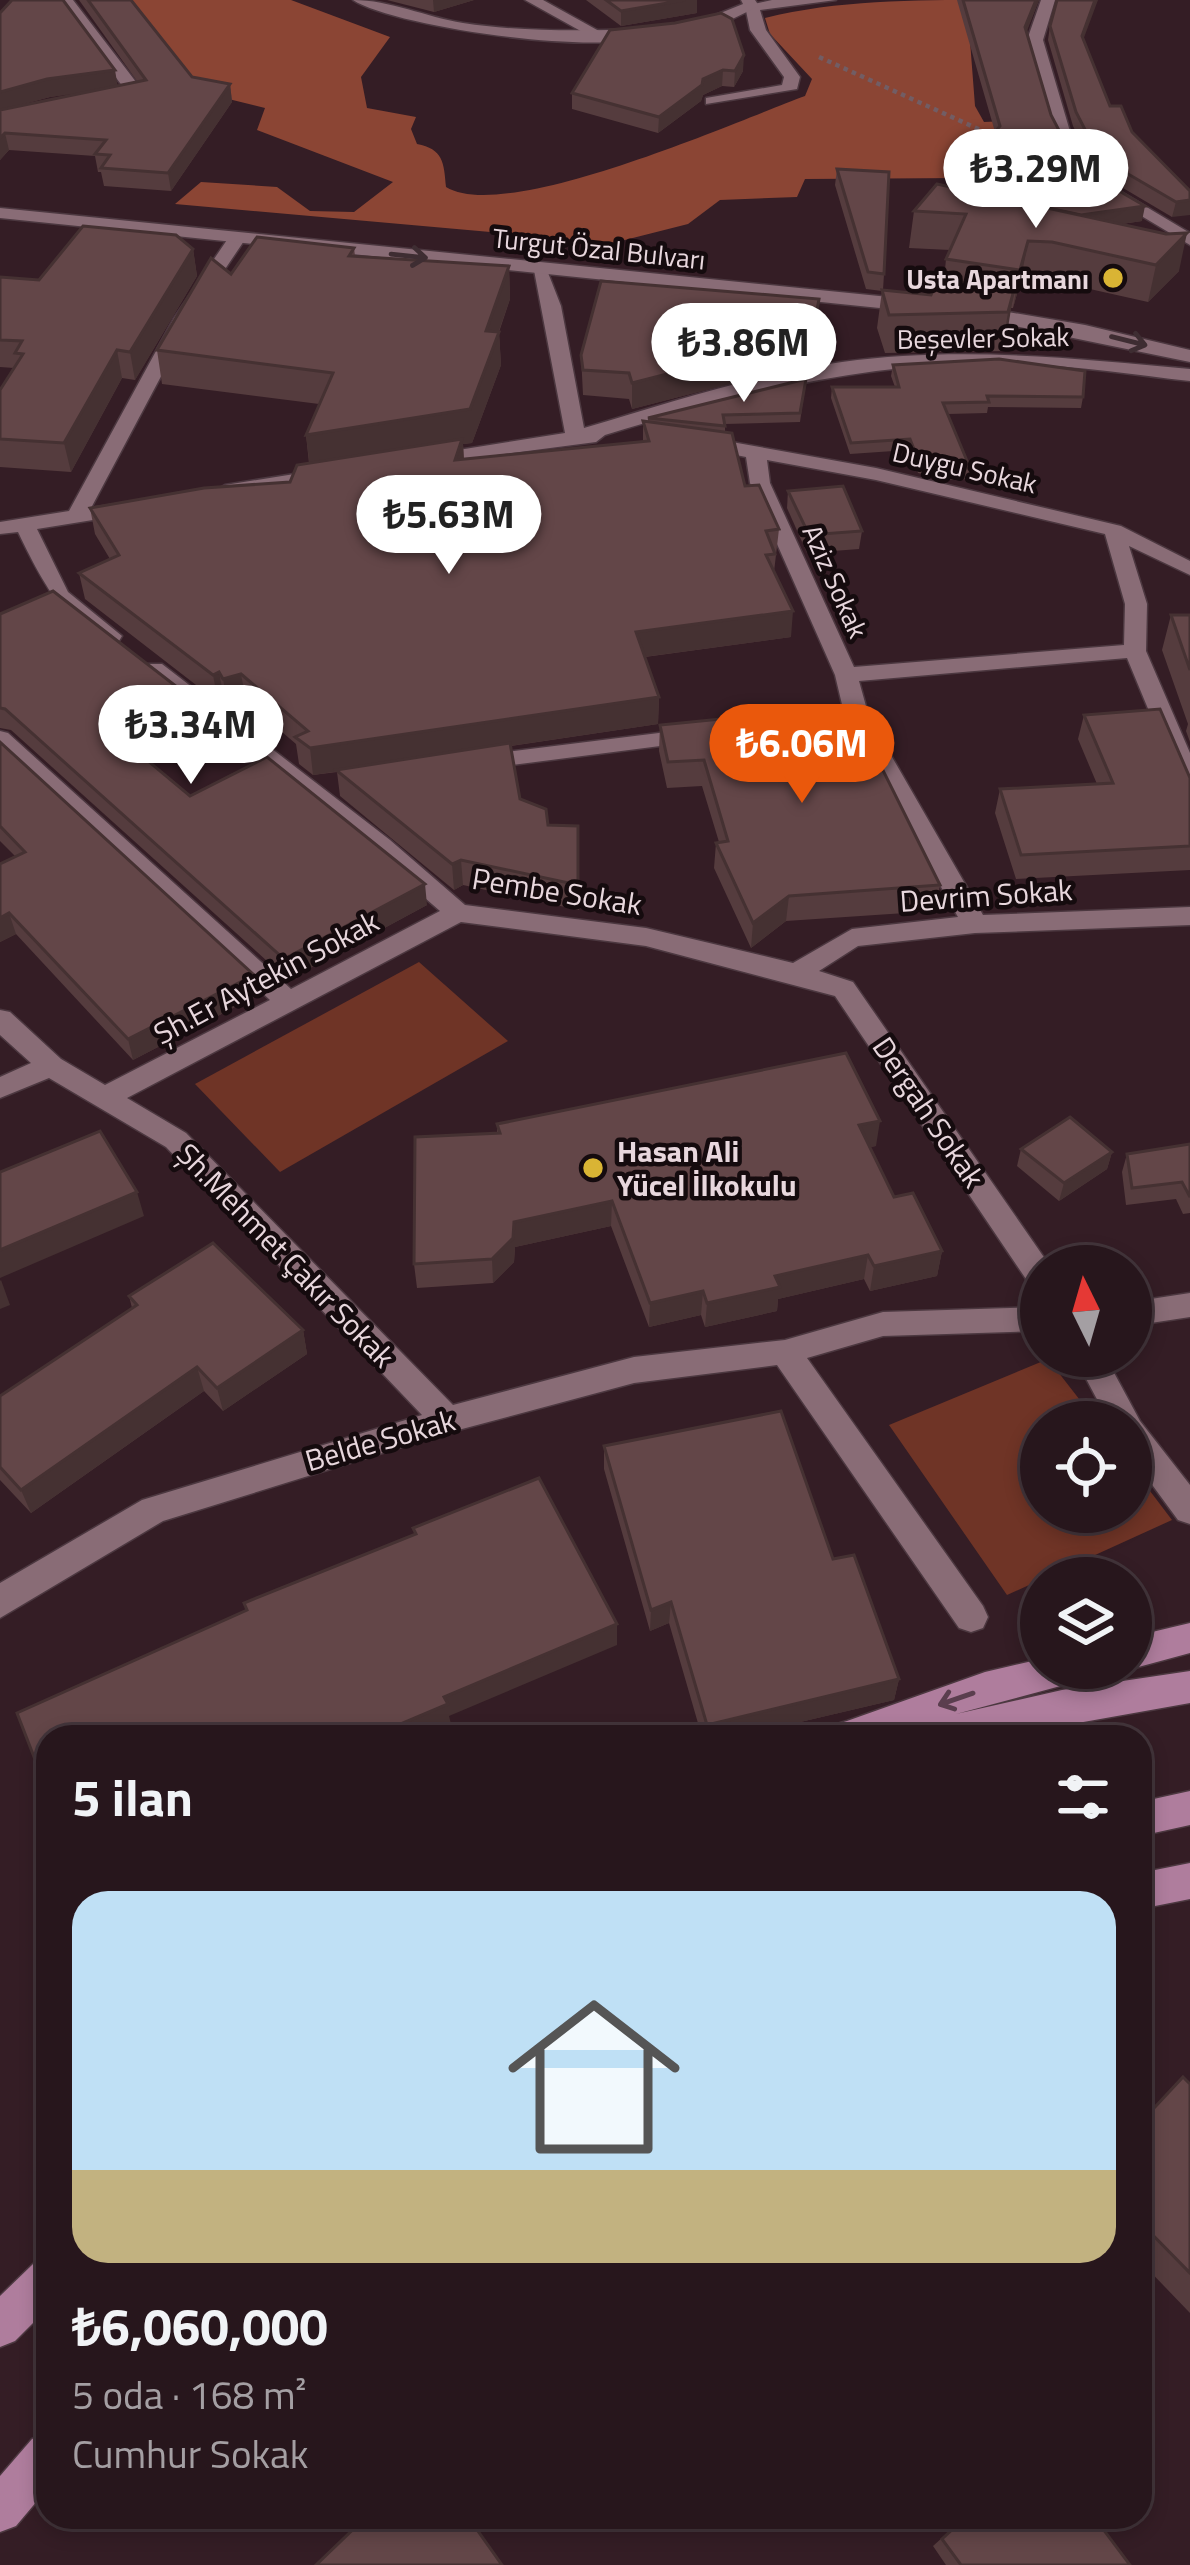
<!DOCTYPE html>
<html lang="tr">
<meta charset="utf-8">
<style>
body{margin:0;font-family:"Titillium Web",sans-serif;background:#332329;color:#f1f3f6;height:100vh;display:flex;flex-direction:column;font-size:45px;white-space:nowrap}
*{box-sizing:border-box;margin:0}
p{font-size:39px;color:#a49fa3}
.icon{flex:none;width:66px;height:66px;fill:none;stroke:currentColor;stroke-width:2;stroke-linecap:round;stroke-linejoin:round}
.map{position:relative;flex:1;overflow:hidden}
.drawer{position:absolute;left:36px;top:1725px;width:1116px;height:804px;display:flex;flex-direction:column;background:#27161c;border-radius:36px;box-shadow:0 6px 18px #0003,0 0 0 3px #43353b}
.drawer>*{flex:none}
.needle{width:78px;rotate:355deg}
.tools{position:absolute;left:1020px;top:1245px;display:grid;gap:24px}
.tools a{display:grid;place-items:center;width:132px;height:132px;border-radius:50%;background:#27161c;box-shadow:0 6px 18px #0003,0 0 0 3px #43353b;font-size:60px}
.price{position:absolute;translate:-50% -102px;padding:0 27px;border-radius:42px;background:#fff;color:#222;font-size:39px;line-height:78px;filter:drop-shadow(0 3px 6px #0008)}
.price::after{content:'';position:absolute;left:50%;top:72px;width:36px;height:27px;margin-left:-18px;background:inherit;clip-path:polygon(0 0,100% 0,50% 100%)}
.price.selected{background:#ea580c;color:#fff}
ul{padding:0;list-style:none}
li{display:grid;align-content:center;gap:24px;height:636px;padding:0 36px}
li+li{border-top:3px solid #43353b}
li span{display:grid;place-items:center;height:372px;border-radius:36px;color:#555}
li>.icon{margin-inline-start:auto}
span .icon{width:216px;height:216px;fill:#fffc;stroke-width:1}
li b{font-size:51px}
h2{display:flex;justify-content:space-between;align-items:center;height:144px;padding:0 36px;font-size:51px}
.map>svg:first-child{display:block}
.green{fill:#6f3426}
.forest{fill:#8b4534}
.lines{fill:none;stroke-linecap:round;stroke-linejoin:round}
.street-casing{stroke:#4c3840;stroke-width:3}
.secondary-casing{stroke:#4c3840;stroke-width:3}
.primary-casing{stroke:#4c3840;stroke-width:3}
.path{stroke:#725d64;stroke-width:4.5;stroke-dasharray:4.5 4.5;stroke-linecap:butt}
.street{fill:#896c76;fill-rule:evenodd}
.secondary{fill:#896c76;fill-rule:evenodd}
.primary{fill:#af7d9d;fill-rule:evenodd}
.wall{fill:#553c3e;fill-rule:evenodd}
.shaded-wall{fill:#453132}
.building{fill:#634648;stroke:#453132;stroke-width:3}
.oneway{stroke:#3e2d32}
.oneway2{stroke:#5a3e4e}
.poi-dot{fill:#d9b434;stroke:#150b0e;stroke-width:4.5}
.labels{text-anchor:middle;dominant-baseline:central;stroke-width:9;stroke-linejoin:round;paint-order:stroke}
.far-street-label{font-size:27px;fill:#e8d7dd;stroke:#150b0e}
.far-poi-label{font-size:27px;font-weight:bold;fill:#e8d7dd;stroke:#150b0e;text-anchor:end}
.street-label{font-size:30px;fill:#e8d7dd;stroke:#150b0e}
.poi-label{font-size:30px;font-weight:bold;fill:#e8d7dd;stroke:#150b0e;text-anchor:start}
</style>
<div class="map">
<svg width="1190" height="2565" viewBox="0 0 1190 2565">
<rect width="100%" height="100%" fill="#341d25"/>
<g class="green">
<polygon points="419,962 508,1041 280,1172 195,1084"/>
<polygon points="1048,1359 1097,1422 1041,1422 1041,1512 1131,1512 1131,1466 1172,1520 1007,1595 889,1425"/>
</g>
<path class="forest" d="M123,0H291L390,37L361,77L367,108L416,117L411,129L417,144C443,149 444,162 446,187C506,224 734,122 805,96L812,79L770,34L765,18C837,0 914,0 988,0L969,28L975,106L984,122L1049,119L1003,156L960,159L970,168L963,178L805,179L797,197L720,200L688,224L613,243L175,204L201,182L277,187L310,211L354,212L393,182L257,130L265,108L188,89Z"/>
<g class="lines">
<g class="street-casing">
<g id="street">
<polygon points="58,0 73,0 143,91 143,97 106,101 106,95 126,91"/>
<polygon points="525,0 543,0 608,36 595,39"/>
<polygon points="772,0 836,0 760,10 766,30 800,77 797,89 706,104 706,98 782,85 784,77 750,30 745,6"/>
<polygon points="1041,0 1055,0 1043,40 1069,128 1093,175 1190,233 1190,245 1078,178 1053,128 1027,40"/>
<path d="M231,234L246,238L192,318L91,508L130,502L140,508L130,514L37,529L68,592L122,636L119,641C73,648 34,565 18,532L0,534V522L69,511L174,318Z"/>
<path d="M533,265H545L561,306L584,428C668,403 756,374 842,362C958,346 1074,358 1190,369V381C1135,375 1079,366 1024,364C881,358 740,393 605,435L596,442L420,465V457L427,455L565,433Z"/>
<path d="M698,436L876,468L1121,526L1190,561V575L1129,546L1147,604L1146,651L1190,753V789L1178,781L1127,658L859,681L869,717L983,915L1190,907V925L975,933L858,946L819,971L853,982L1050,1266H1041V1289L1030,1285L835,996L646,946L461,922L127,1098L186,1133L453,1405L634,1357L785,1340L883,1312L1041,1307V1331L883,1336L807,1358L983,1606L988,1617L983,1628L971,1632L959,1628L777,1365L634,1383L447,1433L163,1521L0,1618V1583L142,1500L422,1415L166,1147L49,1078L0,1098V1077L31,1063L0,1035V1010L10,1012L61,1059L105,1085L270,1000L0,751V731L8,733L291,989L440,911L372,852L146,674V664H162L390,840L465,905L646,928L793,963L852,929L958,917L845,717L835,675L750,483L746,457L691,446L688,442ZM767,460L876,480L1105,534L1125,604L1124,645L854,667L770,483Z"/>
<polygon points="332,468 339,470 339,478 225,497 215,491 225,485"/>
<polygon points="699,728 707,730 707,740 473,770 461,763 473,756"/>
<polygon points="1190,1293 1190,1317 1131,1326 1131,1302"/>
<polygon points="1074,1356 1105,1356 1140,1421 1190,1485 1190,1524 1178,1520 1131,1456 1131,1422 1109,1422"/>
</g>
</g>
<g class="secondary-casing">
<g id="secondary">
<path d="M353,0C390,0 426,17 463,23C523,32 583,31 643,29L651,34C610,58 394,27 353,0Z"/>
<polygon points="741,0 755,0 759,6 716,27 691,33 683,28 743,4"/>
<polygon points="0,208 919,300 928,306 919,312 0,218"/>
<polygon points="973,306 1085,325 1190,350 1190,362 966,316 964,312"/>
</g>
</g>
<g class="primary-casing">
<g id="primary">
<polygon points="1190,1623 1190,1653 1131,1669 1130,1668 1131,1637"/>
<polygon points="1041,1659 1041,1668 1085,1668 1080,1679 1068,1684 956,1714 1062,1690 1190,1671 1190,1703 999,1737 911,1737 915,1729 893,1737 829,1737 834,1725 847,1721 985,1672"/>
<polygon points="1190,1791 1190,1825 1140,1836 1140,1802"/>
<polygon points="1190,1863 1190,1899 1140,1909 1140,1873"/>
<polygon points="48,2258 48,2308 15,2341 0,2347 0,2296 33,2264"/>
<polygon points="48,2433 48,2488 16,2526 0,2532 0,2476 32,2439"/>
</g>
</g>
<polyline class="path" points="819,57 996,137"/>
<use href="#street" class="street"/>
<use href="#secondary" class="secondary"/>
<use href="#primary" class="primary"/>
</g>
<g class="wall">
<path d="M79,0H131L192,77L230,84L232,102L171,191L104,186L101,172H98L95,156L9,150L0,160V13L117,86L137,81ZM89,91L9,108L50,97Z"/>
<polygon points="387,0 474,0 434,12"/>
<polygon points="586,0 697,0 697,13 621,26"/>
<polygon points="957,0 1039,0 1026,32 1051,115 1078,167 1142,221 1122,224 1179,271 1148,302 1045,279 1021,279 1013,308 1011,308 1002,351 885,353 877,328 882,291 866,289 835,185 837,169 884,274 883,290 931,295 944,280 946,259 950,250 909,248 914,211 950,187 995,132"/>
<polygon points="1050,26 1083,40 1110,106 1132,132 1190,191 1172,217 1096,172 1073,126 1048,40"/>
<polygon points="610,30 743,71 734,87 722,86 703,95 701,101 658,133 572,109 572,93"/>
<polygon points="354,248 355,256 509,266 510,299 499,332 501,365 472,443 463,444 464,459 643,442 643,421 648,422 648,418 806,379 800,422 725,424 725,432 745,486 779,529 774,572 791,637 645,657 659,697 658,724 511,746 520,799 548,825 578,826 579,910 463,885 454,890 340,796 337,772 313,775 299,764 296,744 246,701 228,706 224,699 218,702 85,599 79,573 110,559 95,534 90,508 290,482 309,463 306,435 319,404 162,384 157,350 231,274"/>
<polygon points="193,249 197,276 135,380 122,378 71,472 0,467 0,390 14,368 0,367 0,277 39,280"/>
<polygon points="819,299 810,363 632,409 629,399 583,395 581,355"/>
<polygon points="893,365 1083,397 1081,408 988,407 987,413 948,414 970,468 969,479 947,480 918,473 908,450 850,454 831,398 832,387 895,387 891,376"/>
<polygon points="788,491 862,531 859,549 807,553 787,508"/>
<polygon points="0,614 190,715 128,745 190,796 427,905 288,980 11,730 0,728"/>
<polygon points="1171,615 1190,615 1190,742 1186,731 1188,724 1162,650"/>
<polygon points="1084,715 1190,778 1190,870 1016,879 995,813 1000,789 1097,784 1078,739"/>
<polygon points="660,725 940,885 935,911 786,921 751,948 714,868 716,843 719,842 702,786 667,788 659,751"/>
<polygon points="0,742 258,995 133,1060 16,934 0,942 0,864 16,857 0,841"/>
<polygon points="497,1124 876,1146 870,1147 894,1197 942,1251 937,1276 870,1291 864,1279 778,1299 777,1311 705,1327 701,1315 649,1327 611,1226 515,1247 514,1262 493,1283 417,1288 414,1264 497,1134"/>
<polygon points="1190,1144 1190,1213 1183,1214 1176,1199 1126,1205 1122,1172 1127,1154"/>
<polygon points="1021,1149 1112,1152 1107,1169 1059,1201 1017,1166"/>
<polygon points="129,1296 303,1330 307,1354 223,1411 204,1391 31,1513 0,1480 0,1396 132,1308"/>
<polygon points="604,1446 833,1559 899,1679 894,1700 737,1737 702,1737 669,1623 650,1631 604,1469"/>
<polygon points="1190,2084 1190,2313 1140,2261 1140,2123"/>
<polygon points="965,2517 1130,2565 946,2565 933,2546"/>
</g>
<g class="shaded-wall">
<polygon points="433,0 474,0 434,12"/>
<polygon points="685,0 697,0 697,13 621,26 621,11"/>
<polygon points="1036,0 1039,0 1023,41 1025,27"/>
<polygon points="1095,0 1098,0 1079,51 1082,36"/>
<polygon points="744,55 743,71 734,87 735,71"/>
<polygon points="115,70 118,88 50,97 0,110 0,92 47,79"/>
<polygon points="723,70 722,86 703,95 701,101 658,133 659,117 703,79"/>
<polygon points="230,84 232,102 171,191 168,173"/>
<polygon points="5,133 9,150 0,160 0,138"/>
<polygon points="1190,200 1190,215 1172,217 1176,202"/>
<polygon points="1145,206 1142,221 1101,227 1074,216"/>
<polygon points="1187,233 1179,271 1148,302 1156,265"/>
<polygon points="1028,241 1021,279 1013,308 1020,270"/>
<polygon points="193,249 197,276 135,380 130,352"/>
<polygon points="509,266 510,299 495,342 499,332 501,365 472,443 463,444 464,465 455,460 310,468 306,435 486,331"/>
<polygon points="1014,290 1008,328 1002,351 1008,312"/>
<polygon points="819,299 810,363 632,409 632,383"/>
<polygon points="117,350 122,378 71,472 64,443"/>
<polygon points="793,611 791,637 636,658 636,632"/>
<polygon points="219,672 224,699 218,702 213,675"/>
<polygon points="241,674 246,701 228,706 223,679"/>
<polygon points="186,694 190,715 115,751 111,730"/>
<polygon points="659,697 658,724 313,775 310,748"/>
<polygon points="461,860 463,885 454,890 452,864"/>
<polygon points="425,884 427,905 288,980 284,959"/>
<polygon points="789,896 786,921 751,948 753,923"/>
<polygon points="9,913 16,934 0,942 0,918"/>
<polygon points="254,975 258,995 133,1060 128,1039"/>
<polygon points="880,1121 876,1146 855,1150 859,1125"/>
<polygon points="1112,1152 1107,1169 1059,1201 1064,1183"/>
<polygon points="137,1192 144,1216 0,1278 0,1250"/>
<polygon points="612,1201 611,1226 515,1247 514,1262 493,1283 492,1259 514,1222"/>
<polygon points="942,1251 937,1276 870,1291 874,1266"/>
<polygon points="868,1255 864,1279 778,1299 777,1311 705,1327 707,1303 775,1276"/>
<polygon points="1,1280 10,1305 0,1309 0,1281"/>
<polygon points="703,1291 701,1315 649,1327 650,1303"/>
<polygon points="303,1330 307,1354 223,1411 217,1388"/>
<polygon points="197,1367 204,1391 31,1513 21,1490"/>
<polygon points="671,1602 669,1623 650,1631 651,1610"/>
<polygon points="617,1624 617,1645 449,1716 451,1724 421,1737 370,1737 444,1697"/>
<polygon points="899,1679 894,1700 737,1737 706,1737 707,1725"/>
<polygon points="296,1729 298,1737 280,1737"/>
</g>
<g class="building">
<polygon points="12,0 63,0 115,70 47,79 0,92 0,13"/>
<polygon points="88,0 131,0 192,77 230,84 168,173 101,168 110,155 95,154 106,140 5,133 0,138 0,110 146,80"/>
<polygon points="606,0 685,0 621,11"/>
<polygon points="963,0 1036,0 1025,27 1051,115 1078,167 1145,206 1081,215 950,187 1000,126"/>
<polygon points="1057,0 1095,0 1082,36 1110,106 1121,106 1132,132 1190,191 1190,200 1176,202 1099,157 1076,112 1050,26"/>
<polygon points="721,13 732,19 744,55 735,71 723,70 703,79 702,85 659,117 572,93 610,30 675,23"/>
<polygon points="837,169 889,172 884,274 868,272"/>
<polygon points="937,184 1166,234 1187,233 1156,265 1052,242 1028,241 1020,270 946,259 966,214 914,211"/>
<polygon points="83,226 176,235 193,249 130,352 117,350 64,443 0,439 0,390 23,354 15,353 22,341 0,340 0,277 39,280"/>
<polygon points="257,237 354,248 349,256 509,266 486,331 499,332 470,409 306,435 333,373 157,350 211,258 231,274"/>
<polygon points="938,279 1014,290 1008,312 889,315 882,290 931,295"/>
<polygon points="601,281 819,299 812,337 632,383 629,373 583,370 581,355"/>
<polygon points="999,359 1085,371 1083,397 987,396 989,402 943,403 970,468 949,469 919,462 910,439 851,443 832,387 899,387 893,365"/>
<polygon points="806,379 800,413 723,415 725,426 648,418"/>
<polygon points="643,421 732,433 745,486 759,485 779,529 766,531 775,554 766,555 793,611 636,632 659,697 310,748 295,737 308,731 241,674 223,679 219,672 213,675 79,573 119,555 90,508 204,488 290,482 297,465 462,439 455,460 649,441"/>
<polygon points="843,486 862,531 809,535 788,491"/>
<polygon points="53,591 186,694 111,730 190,796 267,757 425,884 284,959 5,709 0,708 0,614"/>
<polygon points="1171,615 1190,615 1190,670"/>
<polygon points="851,706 940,885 789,896 753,923 716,843 728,841 704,760 668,762 660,725"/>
<polygon points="1160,709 1190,778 1190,846 1021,855 1000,789 1113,783 1084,715"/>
<polygon points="0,742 254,975 128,1039 9,913 0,918 0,864 25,852 0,826"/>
<polygon points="510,743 520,799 546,809 548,825 578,826 578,885 461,860 452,864 336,770"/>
<polygon points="846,1053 880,1121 859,1125 894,1197 913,1193 942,1251 874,1266 868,1255 775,1276 780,1287 707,1303 703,1291 650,1303 612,1201 514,1222 513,1238 492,1259 414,1264 415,1137 500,1133 497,1124"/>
<polygon points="1070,1117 1112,1152 1064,1183 1021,1149"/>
<polygon points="100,1131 137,1192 0,1250 0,1172"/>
<polygon points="1190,1144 1190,1197 1182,1182 1132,1188 1127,1154"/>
<polygon points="213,1243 303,1330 217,1388 197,1367 21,1490 0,1467 0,1396 137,1305 129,1296"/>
<polygon points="781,1411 833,1559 854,1555 899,1679 707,1725 671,1602 651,1610 604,1446"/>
<polygon points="539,1478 617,1624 444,1697 448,1704 370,1737 299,1737 296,1729 280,1737 48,1737 48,1793 17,1713 247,1610 244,1603 416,1534 413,1528"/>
<polygon points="1183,2077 1190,2084 1190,2273 1140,2222 1140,2123"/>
<polygon points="366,2517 468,2517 502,2565 316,2565"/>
<polygon points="966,2517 1094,2517 1130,2565 961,2565 942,2539"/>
</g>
<defs><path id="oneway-shaft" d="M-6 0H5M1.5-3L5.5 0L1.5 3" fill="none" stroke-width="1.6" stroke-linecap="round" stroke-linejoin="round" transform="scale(3)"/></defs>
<g class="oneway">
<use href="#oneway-shaft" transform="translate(409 256) rotate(6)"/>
<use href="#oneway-shaft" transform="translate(1129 341) rotate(14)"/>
</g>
<use class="oneway2" href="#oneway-shaft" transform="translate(956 1699) rotate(161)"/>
<g class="poi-dot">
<circle cx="1113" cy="278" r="12"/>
<circle cx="593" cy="1168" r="12"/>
</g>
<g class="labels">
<g class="far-street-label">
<text transform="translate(599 248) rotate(6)">Turgut Özal Bulvarı</text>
<text transform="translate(983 337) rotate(-1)">Beşevler Sokak</text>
<text transform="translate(965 467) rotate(13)">Duygu Sokak</text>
<text transform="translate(836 581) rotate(66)">Aziz Sokak</text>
</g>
<g class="far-poi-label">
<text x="1089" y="278">Usta Apartmanı</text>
</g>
<g class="street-label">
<text transform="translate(557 891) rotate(9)">Pembe Sokak</text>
<text transform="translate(986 895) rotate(-4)">Devrim Sokak</text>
<text transform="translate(266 977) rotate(-28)">Şh.Er Aytekin Sokak</text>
<text transform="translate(929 1112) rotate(56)">Dergah Sokak</text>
<text transform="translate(286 1255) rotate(46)">Şh.Mehmet Çakır Sokak</text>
<text transform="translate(380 1440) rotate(-16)">Belde Sokak</text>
</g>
<g class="poi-label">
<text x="617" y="1151">Hasan Ali<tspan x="617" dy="34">Yücel İlkokulu</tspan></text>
</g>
</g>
</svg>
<div class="tools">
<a><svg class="needle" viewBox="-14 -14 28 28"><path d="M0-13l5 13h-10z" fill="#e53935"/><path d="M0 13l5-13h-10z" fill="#a49fa3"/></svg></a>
<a><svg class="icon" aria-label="locate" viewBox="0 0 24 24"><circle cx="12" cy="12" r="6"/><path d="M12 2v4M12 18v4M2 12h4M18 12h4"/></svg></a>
<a><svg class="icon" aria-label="layers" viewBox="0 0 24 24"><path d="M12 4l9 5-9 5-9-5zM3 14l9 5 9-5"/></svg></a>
</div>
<b class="price" style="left:1036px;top:231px">₺3.29M</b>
<b class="price" style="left:744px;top:405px">₺3.86M</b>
<b class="price" style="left:449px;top:577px">₺5.63M</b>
<b class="price" style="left:191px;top:787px">₺3.34M</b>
<b class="price selected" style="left:802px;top:806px">₺6.06M</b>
<section class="drawer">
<h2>5 ilan<svg class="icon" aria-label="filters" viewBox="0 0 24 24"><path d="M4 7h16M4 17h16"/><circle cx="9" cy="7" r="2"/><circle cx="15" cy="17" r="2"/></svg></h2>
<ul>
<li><span style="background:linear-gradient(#bfe0f5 75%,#c2b280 0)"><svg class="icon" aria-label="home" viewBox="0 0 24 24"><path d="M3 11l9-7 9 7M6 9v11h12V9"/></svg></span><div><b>₺6,060,000</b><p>5 oda · 168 m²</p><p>Cumhur Sokak</p></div></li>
</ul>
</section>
</div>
